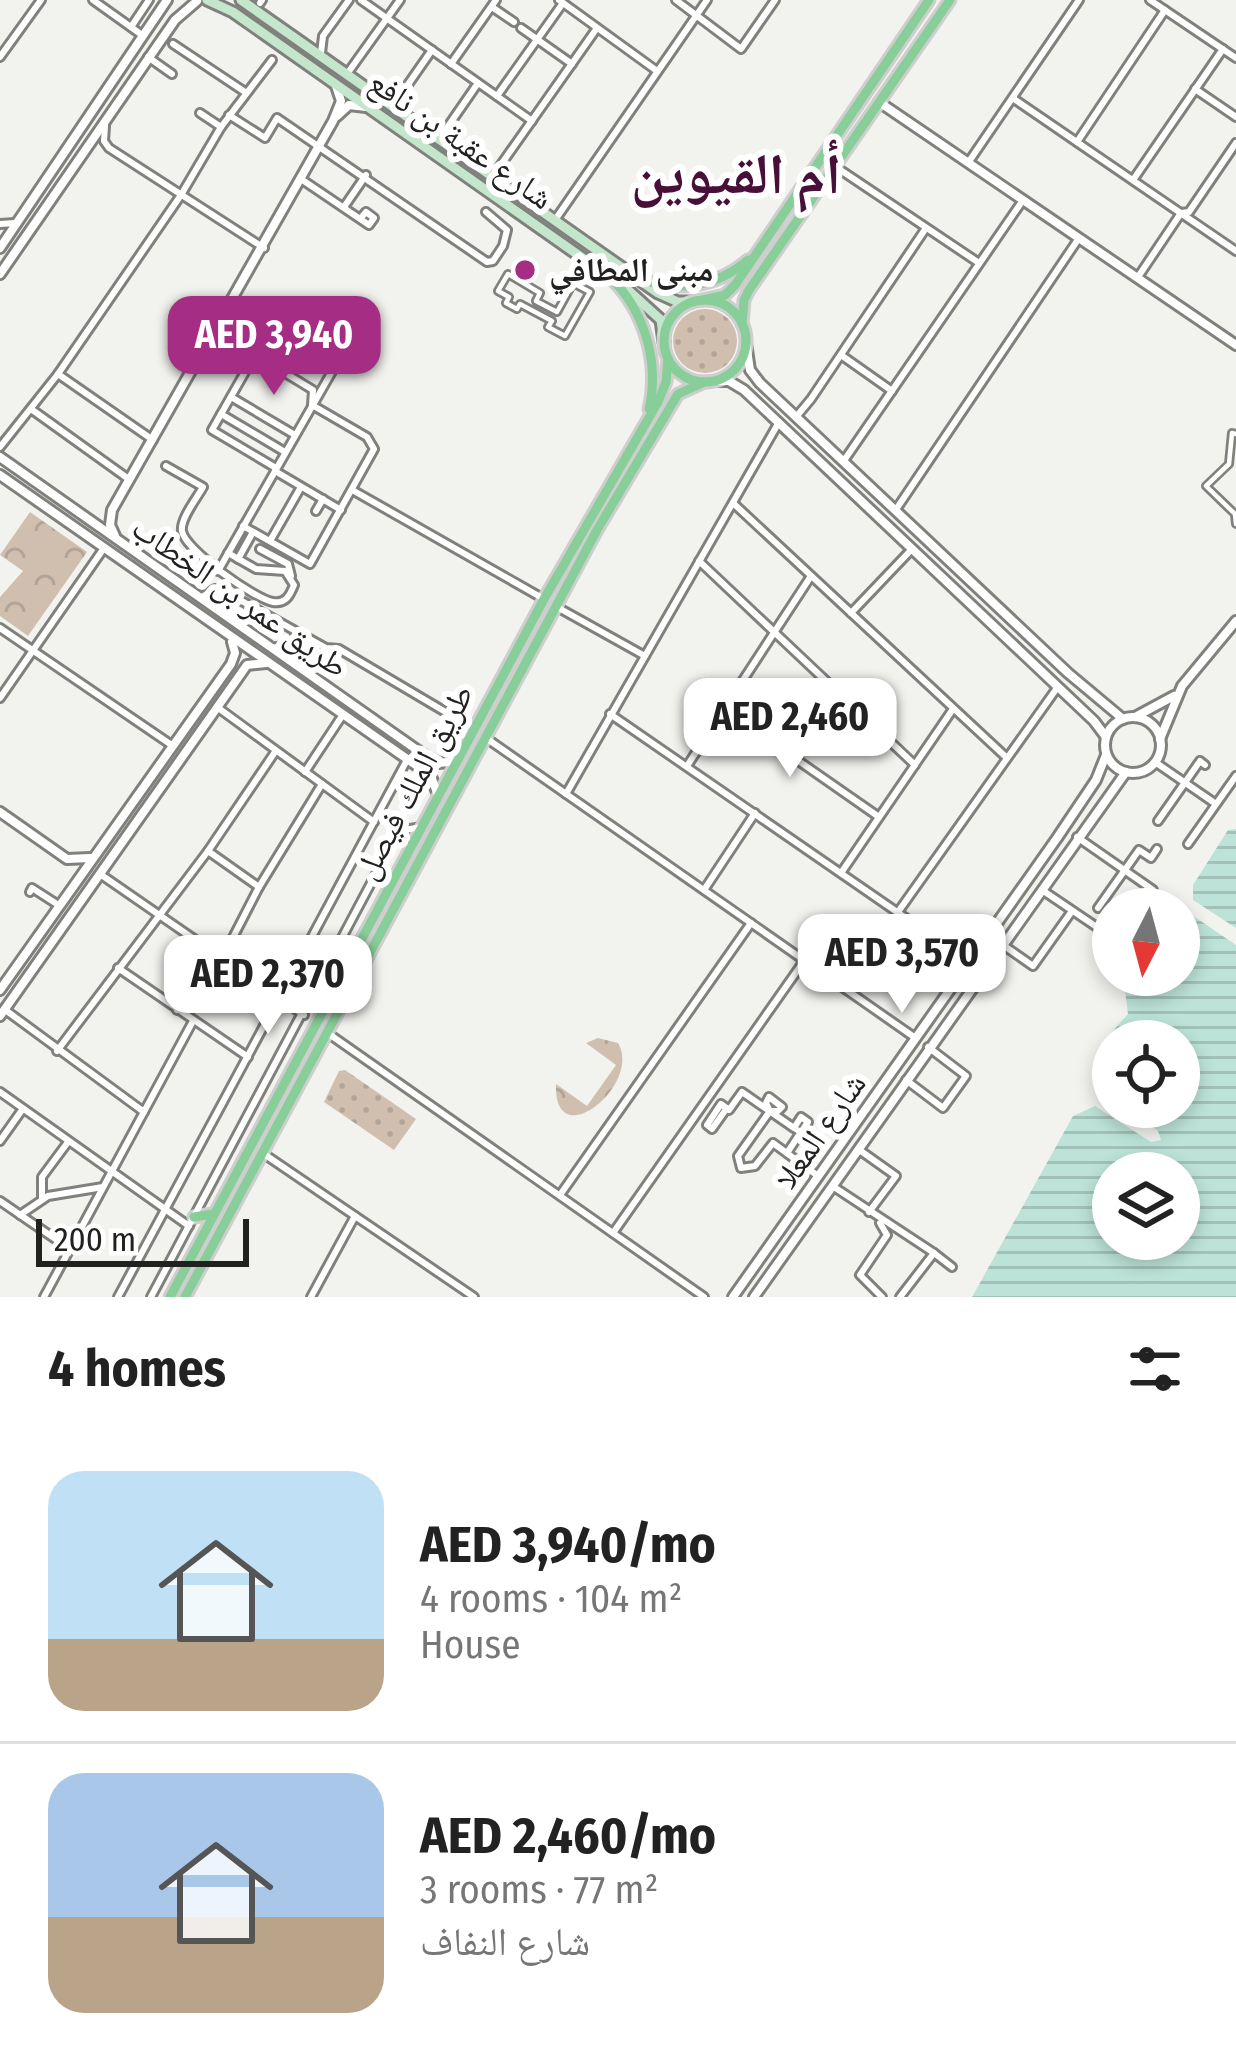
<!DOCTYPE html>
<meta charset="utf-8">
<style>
body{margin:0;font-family:"Fira Sans Condensed","Noto Naskh Arabic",sans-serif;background:#f6f6f6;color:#222;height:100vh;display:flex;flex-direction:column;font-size:45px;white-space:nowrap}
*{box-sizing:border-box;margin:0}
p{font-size:39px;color:#767676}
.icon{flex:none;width:66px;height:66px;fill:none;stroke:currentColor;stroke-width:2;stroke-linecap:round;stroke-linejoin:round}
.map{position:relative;height:1297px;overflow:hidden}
.sheet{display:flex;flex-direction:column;background:#fff;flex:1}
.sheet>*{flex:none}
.needle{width:78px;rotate:186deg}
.tools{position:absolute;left:1092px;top:888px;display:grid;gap:24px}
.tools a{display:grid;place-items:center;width:108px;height:108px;border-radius:50%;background:#fff;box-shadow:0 6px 18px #0003;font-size:60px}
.scale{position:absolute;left:36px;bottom:30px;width:213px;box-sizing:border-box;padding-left:12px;border:6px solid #212120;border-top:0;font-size:33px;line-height:42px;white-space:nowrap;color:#212120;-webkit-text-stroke:9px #fff;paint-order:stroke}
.price{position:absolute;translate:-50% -102px;padding:0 27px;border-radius:24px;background:#fff;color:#222;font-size:39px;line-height:78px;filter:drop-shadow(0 3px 6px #0008)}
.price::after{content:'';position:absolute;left:50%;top:72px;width:36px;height:27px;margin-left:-18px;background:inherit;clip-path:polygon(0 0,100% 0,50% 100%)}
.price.current{background:#a52e84;color:#fff}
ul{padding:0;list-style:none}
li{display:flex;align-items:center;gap:36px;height:300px;padding:0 48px}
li+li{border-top:3px solid #e0e0e0}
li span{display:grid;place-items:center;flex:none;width:336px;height:240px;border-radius:36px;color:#555}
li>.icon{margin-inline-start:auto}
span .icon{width:144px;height:144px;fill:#fffc;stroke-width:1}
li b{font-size:51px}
h2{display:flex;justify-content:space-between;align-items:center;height:144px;padding:0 48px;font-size:51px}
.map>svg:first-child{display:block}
.grass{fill:url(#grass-dots)}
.forest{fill:url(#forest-crowns)}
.water{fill:url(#water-rules);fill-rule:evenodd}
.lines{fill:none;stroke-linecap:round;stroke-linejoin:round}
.pedestrian-casing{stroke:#80817d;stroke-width:10}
.minor-casing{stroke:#80817d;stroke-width:12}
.tertiary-casing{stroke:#80817d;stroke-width:14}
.secondary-casing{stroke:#80817d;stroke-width:15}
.primary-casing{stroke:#cecece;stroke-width:15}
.pedestrian{stroke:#fff;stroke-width:4.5}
.minor{stroke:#fff;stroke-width:6}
.tertiary{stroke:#fff;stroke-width:8}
.secondary{stroke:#c3e6cc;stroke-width:9}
.primary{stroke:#88ce98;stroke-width:9}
.poi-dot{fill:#a52e84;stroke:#fff;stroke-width:4.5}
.labels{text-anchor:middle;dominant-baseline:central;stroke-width:12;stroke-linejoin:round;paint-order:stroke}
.street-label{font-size:33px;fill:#212120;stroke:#fff}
.poi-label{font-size:33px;font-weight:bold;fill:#212120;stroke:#fff;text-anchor:start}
.town-label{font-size:57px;font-weight:bold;fill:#480f39;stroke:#fff}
</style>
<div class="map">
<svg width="1236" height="1297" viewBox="0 0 1236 1297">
<defs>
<pattern id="grass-dots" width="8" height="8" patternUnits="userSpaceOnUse" patternTransform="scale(3)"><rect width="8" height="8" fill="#d0bfaf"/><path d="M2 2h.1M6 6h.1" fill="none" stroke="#b2a496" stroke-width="1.8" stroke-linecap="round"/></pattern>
<pattern id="forest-crowns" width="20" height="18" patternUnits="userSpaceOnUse" patternTransform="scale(3)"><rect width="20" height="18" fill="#d0bfaf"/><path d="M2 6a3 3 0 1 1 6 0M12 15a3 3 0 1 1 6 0" fill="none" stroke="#b2a496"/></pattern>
<pattern id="water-rules" width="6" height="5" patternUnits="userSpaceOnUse" patternTransform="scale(3)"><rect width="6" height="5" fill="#bde3d8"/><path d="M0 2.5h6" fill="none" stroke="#a2c2b9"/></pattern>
</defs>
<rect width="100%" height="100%" fill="#f2f3ef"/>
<g class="grass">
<circle cx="705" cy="341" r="32"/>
<polygon points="345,1070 416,1119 394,1150 324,1102 339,1071"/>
</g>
<g class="forest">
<polygon points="30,512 87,552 28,636 0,616 0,597 23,571 0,555"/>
<path d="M598,1038L618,1043C643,1085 553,1157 556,1084L587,1106L616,1065L586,1043Z"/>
</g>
<g class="water">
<polygon points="1236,829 1236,928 1193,900 1193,885 1228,830"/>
<path d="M1186,911L1236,945V1297H972L1073,1116L1095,1106L1151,1142L1161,1140L1158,1131L1120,1107H1179V1041H1113V1102L1094,1090V1083L1109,1035L1128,1014L1123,976L1179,975V914ZM1113,1173H1179V1239H1113Z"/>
</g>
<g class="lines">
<g class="pedestrian-casing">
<g id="pedestrian">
<polygon points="508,274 540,293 536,301 557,312 573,283 590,292 565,336 548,327 552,321 520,304 517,309 506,303 509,297 498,291"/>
<polyline points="1236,434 1232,433 1229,464 1206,486 1235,514 1236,524"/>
</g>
</g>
<g class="minor-casing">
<g id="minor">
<polyline points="93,0 142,35"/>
<polyline points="361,0 532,121"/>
<polyline points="559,0 657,71"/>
<polyline points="676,0 741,49 775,0"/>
<polyline points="1150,0 1236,58"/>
<polyline points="260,3 262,0"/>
<polyline points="492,7 514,22"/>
<polyline points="131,27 149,0"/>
<polyline points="521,28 572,64"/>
<polyline points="173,44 245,92"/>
<polyline points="321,53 323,36 349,0"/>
<polyline points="0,57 41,0"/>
<polyline points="148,57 172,74"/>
<polyline points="451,64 496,0"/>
<polyline points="347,74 400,0"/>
<polyline points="1195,89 1236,117"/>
<polyline points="497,96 563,3"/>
<polyline points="1014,99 1236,251"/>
<polyline points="393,106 432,50"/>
<polyline points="200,113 221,127"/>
<polyline points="229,115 265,138 277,118 487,262 493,261 503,246 507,230 486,212"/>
<polyline points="105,126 104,141 109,148 264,248"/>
<polyline points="440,138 478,83"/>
<polyline points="1077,142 1165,10"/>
<polyline points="968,163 1079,0"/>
<polyline points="836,167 979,263"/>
<polyline points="301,179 369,225 374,218 366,212 360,219"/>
<polyline points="500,179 500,166 597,28"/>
<polyline points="1133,180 1223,49"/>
<polyline points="344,207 366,175"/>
<polyline points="555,220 707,0"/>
<polyline points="0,224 15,223"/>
<polyline points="1138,277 1181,213 1189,212 1236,143"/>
<polyline points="298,346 320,340"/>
<polyline points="841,355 892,391"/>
<polyline points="58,374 153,440"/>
<polyline points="231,397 295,435"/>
<polyline points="31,409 130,480"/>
<polyline points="221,414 285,452"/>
<polyline points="796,417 811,399 926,228"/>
<polyline points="0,447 58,374 181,195 221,127 272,60"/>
<polyline points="843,462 1023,200"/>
<path d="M166,466L203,487C197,498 180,519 182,531C185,550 255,599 273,602C286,604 290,595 294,585L285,571L256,569L228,553"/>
<polyline points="275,471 341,510"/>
<polyline points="354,491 544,599"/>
<polyline points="733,503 1007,758"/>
<polyline points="316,511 323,499"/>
<polyline points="895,511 1079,238"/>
<polyline points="243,526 310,564 374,449 367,437 312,405 313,390 254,354"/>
<polyline points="270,541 301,487"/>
<polyline points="260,549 288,564 291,576"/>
<polyline points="238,559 253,532"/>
<polyline points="699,561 915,765"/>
<polyline points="218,571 342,354 278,314 212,430 276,468"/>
<polyline points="200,598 215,589 222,590 326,648 339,649 459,720"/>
<polyline points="557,607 645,656"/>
<polyline points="851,613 912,549"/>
<polyline points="0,628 173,746"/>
<polyline points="273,648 288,644 299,633"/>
<polyline points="0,698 104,548"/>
<polyline points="217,707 374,822"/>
<polyline points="724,709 879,817"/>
<polyline points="610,714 968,961"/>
<polyline points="486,738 914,1037"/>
<polyline points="1155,762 1216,804"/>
<polyline points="687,766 811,576"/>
<polyline points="305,772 342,716"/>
<polyline points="566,794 779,422"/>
<polyline points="1158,821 1200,761 1205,765"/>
<polyline points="1077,837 1153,890"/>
<polyline points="1188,844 1236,776"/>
<polyline points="208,851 259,887"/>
<polyline points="841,873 953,709"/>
<polyline points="100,874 304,1015"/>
<polyline points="704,890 755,813"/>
<polyline points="1042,890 1113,938"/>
<polyline points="30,892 32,888 60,906"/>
<polyline points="1098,908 1139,850 1151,858 1157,849"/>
<polyline points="898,912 1057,688"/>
<polyline points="1003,945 1033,966 1072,911"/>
<polyline points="118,968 248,1057"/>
<polyline points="4,1009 144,1112"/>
<polyline points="177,1010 212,962 225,953 259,887 322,784"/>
<polyline points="329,1034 704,1297"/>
<polyline points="57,1051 208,851 275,752"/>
<polyline points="906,1080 943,1108 966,1076 928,1047"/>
<polyline points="0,1092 189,1226"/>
<polyline points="727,1108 712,1129 707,1125 721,1104 729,1110 742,1092 794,1128 801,1132 808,1122 801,1117 794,1128"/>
<polyline points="770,1111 766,1103 769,1097 782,1107 778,1111 770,1111 738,1156 741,1168 755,1166 773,1143 818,1176"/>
<polyline points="0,1141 22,1110"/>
<polyline points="858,1149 896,1176 869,1212"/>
<polyline points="787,1153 801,1132"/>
<polyline points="264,1154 474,1297"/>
<polyline points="834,1187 934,1253 900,1297"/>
<polyline points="560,1195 751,923"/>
<polyline points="42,1198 42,1177 68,1142"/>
<polyline points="0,1201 70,1249"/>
<polyline points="20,1215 48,1196 103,1187"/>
<polyline points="880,1223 887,1235 860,1275 882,1297"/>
<polyline points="613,1233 804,961"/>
<polyline points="934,1253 952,1267"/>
<polyline points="44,1297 193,1021"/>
<polyline points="118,1297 407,760"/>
<polyline points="151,1297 395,838 405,830 421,827"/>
<polyline points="311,1297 355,1216"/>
</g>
</g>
<g class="tertiary-casing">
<g id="tertiary">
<polyline points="879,102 1236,345"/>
<polyline points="337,116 349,105 366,107"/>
<polyline points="0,248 167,0"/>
<polyline points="0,274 175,20 197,1"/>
<polyline points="746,343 750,370 760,383 1068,673 1123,719"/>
<polyline points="714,381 729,381 744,390 1094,721 1106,737"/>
<polyline points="0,457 427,757 439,763 455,761"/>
<polyline points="0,475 420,768 432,779 438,795"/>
<polyline points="115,536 110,525 112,510 333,121 341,101 336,86"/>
<polyline points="1135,717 1174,696"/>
<circle cx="1133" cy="745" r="28"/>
<polyline points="1160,739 1182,686 1236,621"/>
<polyline points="0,812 67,859 90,858"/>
<polyline points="0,990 231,664 235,653 232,642"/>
<polyline points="0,1016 247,665 266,663"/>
<polyline points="733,1297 1057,838 1096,780 1106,755"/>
<polyline points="754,1297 1126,772"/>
</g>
</g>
<g class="secondary-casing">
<g id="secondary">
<polyline points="207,0 233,12 628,290 661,320 664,342"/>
<polyline points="241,0 658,293 678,302 692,302"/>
</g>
</g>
<g class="primary-casing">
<g id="primary">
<path d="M610,277C644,310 660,362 649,409"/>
<path d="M635,277C674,293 716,288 748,260"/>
<polyline points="703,300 725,295 735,285 929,0"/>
<circle cx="705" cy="341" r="41"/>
<polyline points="742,324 744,300 749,290 950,0"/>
<polyline points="194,1217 213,1214"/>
<polyline points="170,1297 544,599 658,402 666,382 668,358"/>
<polyline points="185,1297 597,530 678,394 705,382"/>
</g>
</g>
<use href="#pedestrian" class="pedestrian"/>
<use href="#minor" class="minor"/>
<use href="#tertiary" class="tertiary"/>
<use href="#secondary" class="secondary"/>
<use href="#primary" class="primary"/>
</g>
<circle class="poi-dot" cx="525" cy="270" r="12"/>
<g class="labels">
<g class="street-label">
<text transform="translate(461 140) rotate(35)">شارع عقبة بن نافع</text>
<text transform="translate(240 597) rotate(35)">طريق عمر بن الخطاب</text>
<text transform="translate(414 782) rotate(-62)">طريق الملك فيصل</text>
<text transform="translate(820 1131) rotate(-55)">شارع المعلا</text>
</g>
<g class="poi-label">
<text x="549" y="270">مبنى المطافي</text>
</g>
<g class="town-label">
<text x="736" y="175">أم القيوين</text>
</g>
</g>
</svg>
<div class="tools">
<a><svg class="needle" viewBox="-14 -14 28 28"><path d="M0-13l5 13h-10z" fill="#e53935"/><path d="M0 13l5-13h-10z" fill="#767676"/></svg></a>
<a><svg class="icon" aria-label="locate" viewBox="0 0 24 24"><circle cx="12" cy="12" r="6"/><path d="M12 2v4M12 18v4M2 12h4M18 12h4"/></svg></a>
<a><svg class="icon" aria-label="layers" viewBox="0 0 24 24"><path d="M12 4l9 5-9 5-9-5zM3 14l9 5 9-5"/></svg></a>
</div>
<div class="scale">200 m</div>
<b class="price current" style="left:274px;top:398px">AED 3,940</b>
<b class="price" style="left:790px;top:780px">AED 2,460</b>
<b class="price" style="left:902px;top:1016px">AED 3,570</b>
<b class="price" style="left:268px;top:1037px">AED 2,370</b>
</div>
<section class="sheet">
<h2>4 homes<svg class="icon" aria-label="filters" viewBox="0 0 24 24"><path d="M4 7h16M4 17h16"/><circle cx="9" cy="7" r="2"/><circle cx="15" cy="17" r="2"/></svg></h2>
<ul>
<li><span style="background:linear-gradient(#bfe0f5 70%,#b9a48a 0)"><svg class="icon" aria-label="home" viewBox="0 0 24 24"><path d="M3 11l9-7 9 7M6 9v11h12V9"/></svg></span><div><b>AED 3,940/mo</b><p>4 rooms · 104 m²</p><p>House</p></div></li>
<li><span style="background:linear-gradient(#a9c7e8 60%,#b9a48a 0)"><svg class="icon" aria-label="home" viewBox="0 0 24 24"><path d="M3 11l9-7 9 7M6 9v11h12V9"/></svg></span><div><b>AED 2,460/mo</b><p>3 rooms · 77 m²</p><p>شارع النفاف</p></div></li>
</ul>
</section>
